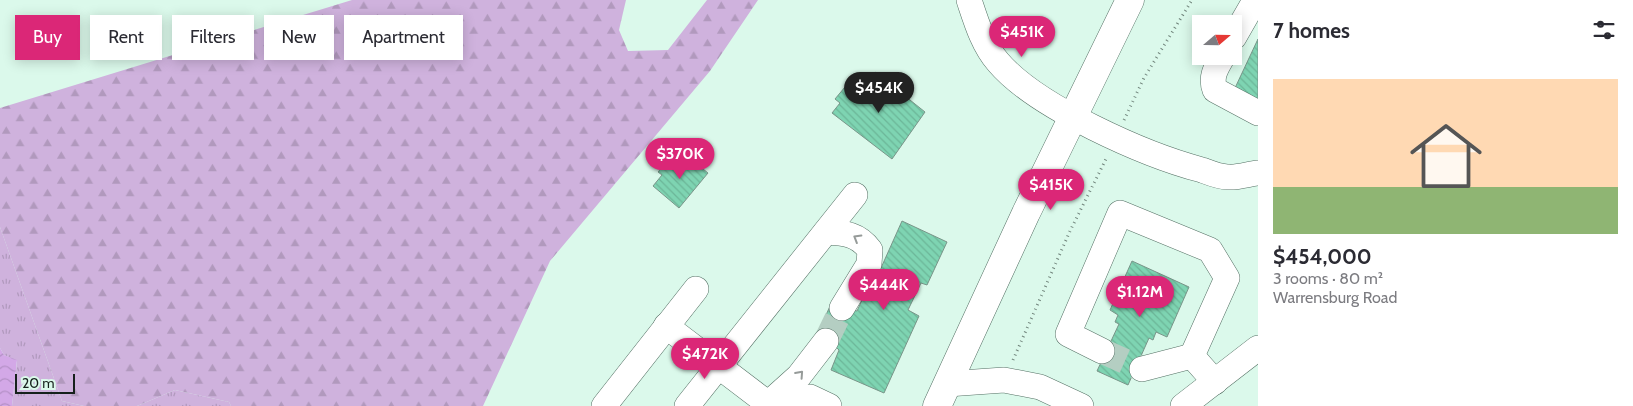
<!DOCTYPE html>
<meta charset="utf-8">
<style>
body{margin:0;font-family:Cabin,sans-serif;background:#f7f7f7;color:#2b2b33;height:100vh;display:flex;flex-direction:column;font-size:19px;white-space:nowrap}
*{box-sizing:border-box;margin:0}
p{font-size:16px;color:#7c7c81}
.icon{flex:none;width:28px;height:28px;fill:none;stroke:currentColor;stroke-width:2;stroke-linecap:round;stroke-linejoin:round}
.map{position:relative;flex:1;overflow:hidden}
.sheet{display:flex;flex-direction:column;background:#fff;width:375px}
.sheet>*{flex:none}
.banner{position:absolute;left:15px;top:15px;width:475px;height:45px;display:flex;gap:10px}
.needle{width:32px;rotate:70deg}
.fabs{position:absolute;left:1192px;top:15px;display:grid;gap:10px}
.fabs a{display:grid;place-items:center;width:50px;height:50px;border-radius:0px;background:#fff;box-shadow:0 2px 12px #0003;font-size:25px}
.scale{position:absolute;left:15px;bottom:12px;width:60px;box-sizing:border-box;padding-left:5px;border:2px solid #16211c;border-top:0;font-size:14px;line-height:18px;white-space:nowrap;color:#16211c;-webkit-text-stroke:4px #dbf9eb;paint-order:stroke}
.price{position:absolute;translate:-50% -42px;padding:0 11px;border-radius:18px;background:#db2777;color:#fff;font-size:16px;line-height:32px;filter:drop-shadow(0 1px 2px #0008)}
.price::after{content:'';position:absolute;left:50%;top:30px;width:15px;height:11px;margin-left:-8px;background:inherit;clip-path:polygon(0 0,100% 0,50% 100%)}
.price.on{background:#222;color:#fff}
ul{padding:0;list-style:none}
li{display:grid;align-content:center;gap:10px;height:265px;padding:0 15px}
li+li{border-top:1px solid #e1e1e2}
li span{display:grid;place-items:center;height:155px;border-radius:0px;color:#555}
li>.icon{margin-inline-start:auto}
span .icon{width:90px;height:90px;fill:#fffc;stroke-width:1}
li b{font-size:21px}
h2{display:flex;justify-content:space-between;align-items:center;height:60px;padding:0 15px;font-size:21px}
.chip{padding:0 18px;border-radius:0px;background:#fff;box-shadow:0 2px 12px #0003;font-size:18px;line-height:45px}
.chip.on{background:#db2777;color:#fff}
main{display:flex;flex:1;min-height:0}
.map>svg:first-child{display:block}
.grass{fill:url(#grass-tufts)}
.forest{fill:url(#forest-firs)}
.water{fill:url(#water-waves)}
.building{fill:url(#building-back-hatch);stroke:#799589}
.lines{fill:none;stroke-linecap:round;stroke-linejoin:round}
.minor-tunnel{stroke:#b4cec2;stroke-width:25;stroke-dasharray:25 12;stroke-linecap:butt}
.minor-casing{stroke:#547064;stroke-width:26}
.major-casing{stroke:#547064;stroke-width:29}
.path{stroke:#72867d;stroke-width:3;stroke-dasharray:1 4;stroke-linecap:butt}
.minor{stroke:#fff;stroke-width:25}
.major{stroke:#fff;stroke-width:28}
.oneway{stroke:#969b99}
</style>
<main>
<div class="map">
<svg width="1258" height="406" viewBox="0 0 1258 406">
<defs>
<pattern id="grass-tufts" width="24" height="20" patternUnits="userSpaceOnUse" patternTransform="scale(1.25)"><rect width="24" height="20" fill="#cfb2dd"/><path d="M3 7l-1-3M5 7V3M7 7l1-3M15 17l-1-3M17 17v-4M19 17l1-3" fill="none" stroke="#b199bd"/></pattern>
<pattern id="forest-firs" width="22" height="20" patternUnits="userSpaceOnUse" patternTransform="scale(1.25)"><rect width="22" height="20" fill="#cfb2dd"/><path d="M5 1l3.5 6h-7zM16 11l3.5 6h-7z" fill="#b199bd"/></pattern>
<pattern id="water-waves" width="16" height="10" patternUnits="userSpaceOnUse" patternTransform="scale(1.25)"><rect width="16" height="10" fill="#d3a8e7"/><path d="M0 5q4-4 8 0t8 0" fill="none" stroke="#b490c6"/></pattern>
<pattern id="building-back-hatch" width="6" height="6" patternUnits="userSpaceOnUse" patternTransform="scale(1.25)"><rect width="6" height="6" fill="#7ed4b2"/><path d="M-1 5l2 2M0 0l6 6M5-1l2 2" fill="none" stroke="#6cb698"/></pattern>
</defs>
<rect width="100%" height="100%" fill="#dbf9eb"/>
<g class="grass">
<polygon points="0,227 62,401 84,406 12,406 17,361 4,355 0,348"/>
<polygon points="175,390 229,402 231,406 137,406"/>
</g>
<polygon class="forest" points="352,0 626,0 619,30 628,51 668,50 707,0 758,0 710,71 550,261 483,406 231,406 229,402 175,390 137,406 84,406 62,401 0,227 0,108"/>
<polygon class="water" points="0,348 4,355 17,360 12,406 0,406"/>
<g class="building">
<polygon points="1258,39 1258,99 1235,88"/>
<polygon points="875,72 925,112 892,159 832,113 840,103 835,99 845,87 849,90 855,82 861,87"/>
<polygon points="682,152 708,173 679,208 653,186 662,175 658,172 665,164 670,167"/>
<polygon points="902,221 947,242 927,285 921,283 908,310 919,316 884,393 831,370 839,350 819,331 830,306 857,311 878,266 881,268"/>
<polygon points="1132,261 1189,287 1167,337 1156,332 1153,340 1149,338 1128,385 1097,371 1119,324 1115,322 1118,315 1110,310"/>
</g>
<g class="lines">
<g class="minor-tunnel">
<polyline points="826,341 842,308"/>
<polyline points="1102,351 1142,369"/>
</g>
<g class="minor-casing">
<g id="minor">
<path d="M969,0C976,21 983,45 998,62C1036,107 1145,155 1202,170C1210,173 1219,177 1228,177C1237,178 1249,174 1258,173"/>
<polyline points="1234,37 1253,4 1258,2"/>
<path d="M1223,56C1216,68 1210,77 1215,90L1258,113"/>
<path d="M826,232C845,233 858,234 870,250L869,264L842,308"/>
<polyline points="666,326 771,406"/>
<polyline points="1102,351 1068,334 1120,213 1210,250 1227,278 1192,356 1215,382"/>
<polyline points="1142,369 1192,356"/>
<polyline points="947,384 1004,380 1040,387 1081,406"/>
<polyline points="769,403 799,376 826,341"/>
<polyline points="769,403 810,397 829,406"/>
<polyline points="604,406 696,289"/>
<polyline points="687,406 855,195"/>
<polyline points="1183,406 1258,348"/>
</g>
</g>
<g class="major-casing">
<polyline id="major" points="937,406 1026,213 1130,0"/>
</g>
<g class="path">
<polyline points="1124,120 1144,78 1192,0"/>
<polyline points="1013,360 1070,231 1107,157"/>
</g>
<use href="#minor" class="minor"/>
<use href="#major" class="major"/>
</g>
<defs><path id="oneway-chevron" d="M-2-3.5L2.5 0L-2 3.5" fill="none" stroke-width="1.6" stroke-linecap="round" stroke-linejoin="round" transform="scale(1.25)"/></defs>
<g class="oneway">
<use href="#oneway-chevron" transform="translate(857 238) rotate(-149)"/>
<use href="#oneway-chevron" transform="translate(800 374) rotate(-48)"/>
</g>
</svg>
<div class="fabs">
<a><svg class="needle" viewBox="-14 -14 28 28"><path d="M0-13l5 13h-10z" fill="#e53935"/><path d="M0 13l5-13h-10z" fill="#7c7c81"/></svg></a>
</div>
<div class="scale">20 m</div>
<b class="price" style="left:1022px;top:58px">$451K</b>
<b class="price on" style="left:879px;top:114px">$454K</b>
<b class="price" style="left:680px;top:180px">$370K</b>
<b class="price" style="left:1051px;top:211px">$415K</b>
<b class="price" style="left:884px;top:311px">$444K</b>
<b class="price" style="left:1140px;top:318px">$1.12M</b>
<b class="price" style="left:705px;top:380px">$472K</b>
<div class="banner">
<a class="chip on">Buy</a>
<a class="chip">Rent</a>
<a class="chip">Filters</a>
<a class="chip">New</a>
<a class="chip">Apartment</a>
</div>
</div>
<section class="sheet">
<h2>7 homes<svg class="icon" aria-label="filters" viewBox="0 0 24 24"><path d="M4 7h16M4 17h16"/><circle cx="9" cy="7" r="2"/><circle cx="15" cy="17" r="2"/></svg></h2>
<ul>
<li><span style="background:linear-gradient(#ffd9b3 70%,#8fb573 0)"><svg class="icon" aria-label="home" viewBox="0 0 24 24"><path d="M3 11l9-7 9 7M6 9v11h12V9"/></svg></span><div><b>$454,000</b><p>3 rooms · 80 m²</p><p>Warrensburg Road</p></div></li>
</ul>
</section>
</main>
